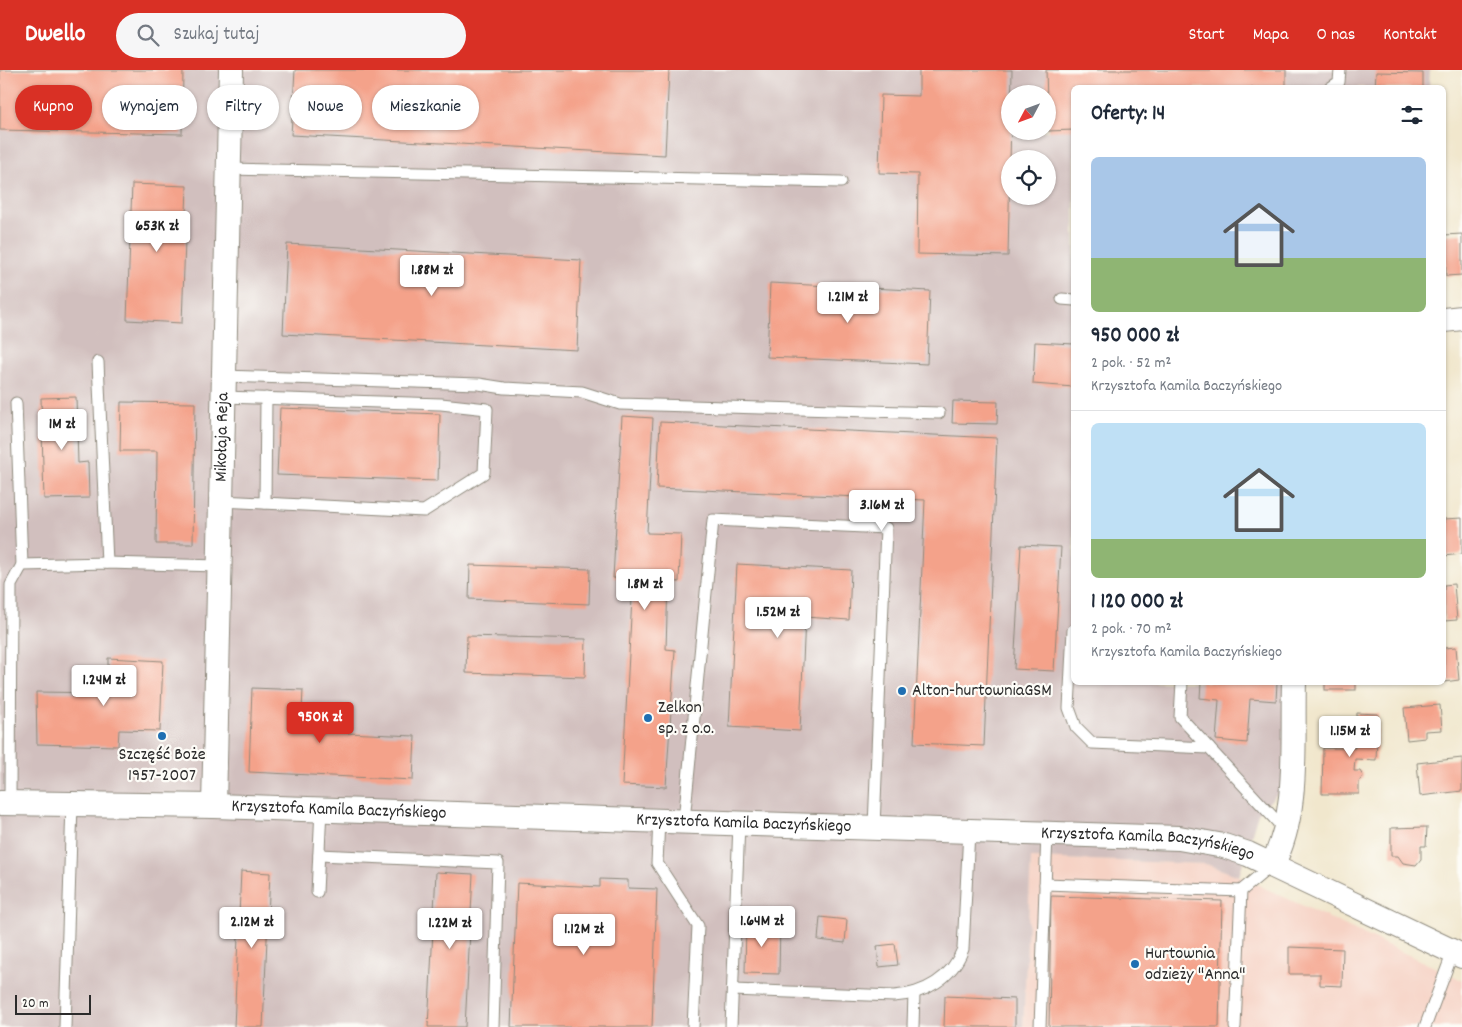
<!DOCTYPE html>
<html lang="pl">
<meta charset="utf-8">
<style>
body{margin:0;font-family:Dekko,sans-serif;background:#f6f6f7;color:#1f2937;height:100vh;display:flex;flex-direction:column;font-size:19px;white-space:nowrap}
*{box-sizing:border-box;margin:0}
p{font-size:16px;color:#747a83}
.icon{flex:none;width:28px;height:28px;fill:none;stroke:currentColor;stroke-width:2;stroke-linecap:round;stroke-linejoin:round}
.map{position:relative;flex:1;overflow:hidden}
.drawer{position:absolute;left:1071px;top:15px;width:375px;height:600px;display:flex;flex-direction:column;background:#fff;border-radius:8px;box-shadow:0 1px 4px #0004}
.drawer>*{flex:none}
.hud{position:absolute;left:15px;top:15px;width:475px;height:45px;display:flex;gap:10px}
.needle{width:32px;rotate:229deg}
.tools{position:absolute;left:1001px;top:15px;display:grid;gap:10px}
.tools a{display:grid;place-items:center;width:55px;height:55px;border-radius:50%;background:#fff;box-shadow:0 1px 4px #0004;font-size:25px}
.scale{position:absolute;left:15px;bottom:12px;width:76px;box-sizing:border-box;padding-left:5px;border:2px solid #2b2b2b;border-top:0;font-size:14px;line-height:18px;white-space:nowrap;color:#2b2b2b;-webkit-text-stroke:4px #fdfcf7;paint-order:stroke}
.price{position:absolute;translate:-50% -42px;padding:0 11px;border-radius:5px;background:#fff;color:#222;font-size:16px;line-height:32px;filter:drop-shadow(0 1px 2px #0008)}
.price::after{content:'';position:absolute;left:50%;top:30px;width:15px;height:11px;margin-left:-8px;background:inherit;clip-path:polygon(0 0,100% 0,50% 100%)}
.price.selected{background:#d93025;color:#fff}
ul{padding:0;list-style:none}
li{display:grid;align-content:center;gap:10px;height:265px;padding:0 20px}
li+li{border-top:1px solid #e0e1e3}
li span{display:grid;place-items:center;height:155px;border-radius:8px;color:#555}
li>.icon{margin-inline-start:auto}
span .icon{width:90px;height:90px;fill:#fffc;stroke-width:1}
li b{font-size:21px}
h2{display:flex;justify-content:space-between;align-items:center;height:60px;padding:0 20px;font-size:21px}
.tag{padding:0 18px;border-radius:22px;background:#fff;box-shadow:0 1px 4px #0004;font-size:18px;line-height:45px}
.tag.selected{background:#d93025;color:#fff}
header{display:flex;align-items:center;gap:30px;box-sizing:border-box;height:70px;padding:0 25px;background:#d93025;color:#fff}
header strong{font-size:24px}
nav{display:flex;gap:28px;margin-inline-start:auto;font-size:18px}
.search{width:350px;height:45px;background:#f6f6f7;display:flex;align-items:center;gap:12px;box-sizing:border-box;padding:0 18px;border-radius:28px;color:#747a83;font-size:19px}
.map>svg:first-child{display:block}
.built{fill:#f6d2c4}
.industrial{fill:#d1bfbe;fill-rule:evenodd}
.building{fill:#f4a28a}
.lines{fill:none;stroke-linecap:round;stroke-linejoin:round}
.lane-casing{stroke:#8e897c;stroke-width:13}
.street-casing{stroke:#8e897c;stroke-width:26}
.lane{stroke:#fff;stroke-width:11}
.street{stroke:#fff;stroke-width:24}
.poi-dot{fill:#1f6fb2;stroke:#fdfcf7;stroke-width:2}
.labels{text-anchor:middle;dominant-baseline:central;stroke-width:4.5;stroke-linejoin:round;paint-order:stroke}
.street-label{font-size:18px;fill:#2b2b2b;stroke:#fdfcf7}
.poi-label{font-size:18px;fill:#2b2b2b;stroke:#fdfcf7;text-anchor:start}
</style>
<header>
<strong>Dwello</strong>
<div class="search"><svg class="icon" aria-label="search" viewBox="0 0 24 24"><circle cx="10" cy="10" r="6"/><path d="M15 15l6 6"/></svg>Szukaj tutaj</div>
<nav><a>Start</a><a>Mapa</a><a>O nas</a><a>Kontakt</a></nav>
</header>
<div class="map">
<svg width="1462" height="957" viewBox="0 0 1462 957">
<rect width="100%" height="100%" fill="#fdfcf7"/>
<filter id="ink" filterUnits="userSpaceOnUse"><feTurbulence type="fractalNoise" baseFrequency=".02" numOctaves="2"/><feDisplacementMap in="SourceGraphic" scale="10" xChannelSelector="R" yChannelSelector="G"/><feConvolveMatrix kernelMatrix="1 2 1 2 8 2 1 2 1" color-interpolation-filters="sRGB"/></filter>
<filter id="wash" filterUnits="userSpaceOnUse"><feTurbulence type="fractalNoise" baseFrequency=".0096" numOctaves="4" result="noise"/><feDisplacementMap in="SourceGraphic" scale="20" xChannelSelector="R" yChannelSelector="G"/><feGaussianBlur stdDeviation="1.12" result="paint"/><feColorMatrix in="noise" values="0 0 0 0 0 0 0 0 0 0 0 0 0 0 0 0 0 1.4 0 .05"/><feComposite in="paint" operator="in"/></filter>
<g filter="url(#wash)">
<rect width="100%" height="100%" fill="#f1e7cd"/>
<polygon class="built" points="1031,788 1206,794 1239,806 1462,910 1462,957 1023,957"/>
<path class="industrial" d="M0,0H1430L1429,17L1074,18V612L1286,613L1284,717L1258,743L1239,806L1206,794L1031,788L1023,957H0ZM1010,24H1048V61H1010ZM1010,89H1048V126H1010Z"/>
<g id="blocks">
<g class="building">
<polygon points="0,0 183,0 182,64 0,60"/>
<polygon points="295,0 669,0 665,85 291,65"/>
<polygon points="919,0 1012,0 1008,186 917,184 918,104 879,103 881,25 919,26"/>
<polygon points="1046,0 1286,0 1286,18 1074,18 1074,60 1048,61"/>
<polygon points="1376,2 1423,3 1423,18 1375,18"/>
<polygon points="132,114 187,116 182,253 127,250"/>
<polygon points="1462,164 1462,205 1446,206 1444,165"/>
<polygon points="287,174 581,190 577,280 283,264"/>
<polygon points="770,213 930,221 927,294 767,287"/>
<polygon points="1035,272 1074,274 1074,317 1033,314"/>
<polygon points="76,327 78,393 88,392 89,428 44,429 41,328"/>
<polygon points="953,331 998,332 997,354 952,353"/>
<polygon points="121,332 195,333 193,474 156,474 157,381 120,381"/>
<polygon points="280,338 440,344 438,411 277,405"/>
<polygon points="622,346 653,348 647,463 681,464 679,512 668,511 666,579 675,580 666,717 622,715 633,509 613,508"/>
<polygon points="660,352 997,368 984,676 914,673 925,430 657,418"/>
<polygon points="1462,448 1462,484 1444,486 1444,449"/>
<polygon points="1021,475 1061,477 1054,601 1014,599"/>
<polygon points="737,494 851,500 849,550 805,547 800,661 729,657"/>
<polygon points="470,495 590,499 589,534 469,529"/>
<polygon points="1454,514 1457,550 1444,551 1444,515"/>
<polygon points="467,566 586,569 585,607 466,603"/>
<polygon points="1456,577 1459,610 1444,612 1444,578"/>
<polygon points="108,588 163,591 160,661 119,660 118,676 37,674 36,622 108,623"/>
<polygon points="1201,612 1277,612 1276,631 1250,629 1247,673 1216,670 1219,630 1200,628"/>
<rect x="1325" y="612" width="31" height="8"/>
<polygon points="252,618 303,620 301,661 415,666 413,710 249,702"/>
<polygon points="1440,635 1442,660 1425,661 1425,668 1407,670 1404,638"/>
<polygon points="1357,643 1378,644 1376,690 1355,689 1354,701 1360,701 1363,706 1359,712 1359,724 1322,724 1323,678 1355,678"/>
<polygon points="1462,688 1462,721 1420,726 1417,693"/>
<polygon points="1427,757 1426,776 1421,776 1421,789 1416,795 1403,793 1398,786 1391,786 1391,758"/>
<polygon points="241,801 270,803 263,957 234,957"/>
<polygon points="436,802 473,804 465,957 428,957"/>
<polygon points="600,809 628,810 628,818 657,819 652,957 511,957 517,813 600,817"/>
<polygon points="1051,826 1222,831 1219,957 1049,957"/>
<polygon points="820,847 847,850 845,873 818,870"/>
<polygon points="746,852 780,853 779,904 745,903"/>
<polygon points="895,874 898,895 879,897 877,876"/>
<polygon points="1289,877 1343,879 1342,916 1320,915 1320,904 1289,904"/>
<polygon points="945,926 1015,929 1015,957 944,957"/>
</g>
</g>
</g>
<g filter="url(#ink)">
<use href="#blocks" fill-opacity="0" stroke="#8e897c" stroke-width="1"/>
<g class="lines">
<g class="lane-casing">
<g id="lane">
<polyline points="1330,18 1339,12 1340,0"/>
<polyline points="229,99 841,112"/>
<polyline points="1062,229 1074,230"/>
<polyline points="98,292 107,493"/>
<polyline points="224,306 479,314 504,318 582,322 620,334 939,343"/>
<polyline points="16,333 22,495 107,493 219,496"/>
<polyline points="221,431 424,441 484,403 487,339 441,334 224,327"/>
<polyline points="265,433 266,328"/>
<polyline points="1073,560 1069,638 1076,657 1092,673 1209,678"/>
<polyline points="1182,612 1180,647 1285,760"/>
<polyline points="10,733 11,515 22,495"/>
<polyline points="659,750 657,793 698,856 693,957"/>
<polyline points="684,751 713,450 886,458 874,757"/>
<polyline points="319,785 498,793 493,957"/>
<polyline points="1045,814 1241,821"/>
<polyline points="317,822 321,739"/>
<path d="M733,920L894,926C925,924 952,908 963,879L969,761"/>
<polyline points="65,957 72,734"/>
<polyline points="731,957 739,753"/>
<polyline points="913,957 914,923"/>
<polyline points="1040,957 1047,763"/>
<polyline points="1235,957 1241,821 1272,795"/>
<polyline points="1425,957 1453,882"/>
</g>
</g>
<g class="street-casing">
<g id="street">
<polyline points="1444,250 1462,248"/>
<path id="s1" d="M0,733L214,736L1179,768L1224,776L1248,784L1462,886"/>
<path id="s2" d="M214,736L231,0"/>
<path d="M1272,795C1300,743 1292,671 1294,612"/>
</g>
</g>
<use href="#lane" class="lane"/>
<use href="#street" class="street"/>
</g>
</g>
<g class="poi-dot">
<circle cx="902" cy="621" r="5"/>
<circle cx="648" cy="648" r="5"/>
<circle cx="162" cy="666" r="5"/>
<circle cx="1135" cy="894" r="5"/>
</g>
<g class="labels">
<g class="street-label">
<text stroke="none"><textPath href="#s2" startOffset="369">Mikołaja Reja</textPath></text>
<text stroke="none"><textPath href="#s1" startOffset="339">Krzysztofa Kamila Baczyńskiego</textPath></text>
<text stroke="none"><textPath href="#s1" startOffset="744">Krzysztofa Kamila Baczyńskiego</textPath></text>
<text stroke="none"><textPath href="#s1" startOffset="1149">Krzysztofa Kamila Baczyńskiego</textPath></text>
</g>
<g class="poi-label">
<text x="912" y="621">Alton-hurtowniaGSM</text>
<text x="658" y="638">Zelkon<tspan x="658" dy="21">sp. z o.o.</tspan></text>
<text x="162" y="685" text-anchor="middle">Szczęść Boże<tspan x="162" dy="21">1957-2007</tspan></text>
<text x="1145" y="884">Hurtownia<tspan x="1145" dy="21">odzieży "Anna"</tspan></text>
</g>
</g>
</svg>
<div class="tools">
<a><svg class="needle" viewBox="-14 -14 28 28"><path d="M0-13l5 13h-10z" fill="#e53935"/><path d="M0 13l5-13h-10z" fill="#747a83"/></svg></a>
<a><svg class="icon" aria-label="locate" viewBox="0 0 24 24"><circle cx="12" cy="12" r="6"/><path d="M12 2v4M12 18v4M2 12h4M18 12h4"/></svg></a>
</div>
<div class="scale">20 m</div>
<b class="price" style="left:157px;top:183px">653K zł</b>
<b class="price" style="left:432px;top:227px">1.88M zł</b>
<b class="price" style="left:848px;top:254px">1.21M zł</b>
<b class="price" style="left:62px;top:381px">1M zł</b>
<b class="price" style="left:882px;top:462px">3.16M zł</b>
<b class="price" style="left:645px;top:541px">1.8M zł</b>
<b class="price" style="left:778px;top:569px">1.52M zł</b>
<b class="price" style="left:104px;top:637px">1.24M zł</b>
<b class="price selected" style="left:320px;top:674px">950K zł</b>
<b class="price" style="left:1350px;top:688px">1.15M zł</b>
<b class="price" style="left:762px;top:878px">1.64M zł</b>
<b class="price" style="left:252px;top:879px">2.12M zł</b>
<b class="price" style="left:450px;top:880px">1.22M zł</b>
<b class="price" style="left:584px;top:886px">1.12M zł</b>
<div class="hud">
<a class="tag selected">Kupno</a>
<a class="tag">Wynajem</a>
<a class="tag">Filtry</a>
<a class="tag">Nowe</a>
<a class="tag">Mieszkanie</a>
</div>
<section class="drawer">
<h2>Oferty: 14<svg class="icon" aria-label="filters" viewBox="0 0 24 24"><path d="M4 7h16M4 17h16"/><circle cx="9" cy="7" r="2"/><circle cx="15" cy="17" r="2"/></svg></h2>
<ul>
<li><span style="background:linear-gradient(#a9c7e8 65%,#8fb573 0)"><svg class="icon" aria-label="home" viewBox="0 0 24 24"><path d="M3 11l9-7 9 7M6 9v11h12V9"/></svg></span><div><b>950 000 zł</b><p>2 pok. · 52 m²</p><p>Krzysztofa Kamila Baczyńskiego</p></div></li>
<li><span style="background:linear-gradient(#bfe0f5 75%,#8fb573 0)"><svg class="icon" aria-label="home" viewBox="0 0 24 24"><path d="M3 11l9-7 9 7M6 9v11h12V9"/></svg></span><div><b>1 120 000 zł</b><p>2 pok. · 70 m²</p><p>Krzysztofa Kamila Baczyńskiego</p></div></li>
</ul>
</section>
</div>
